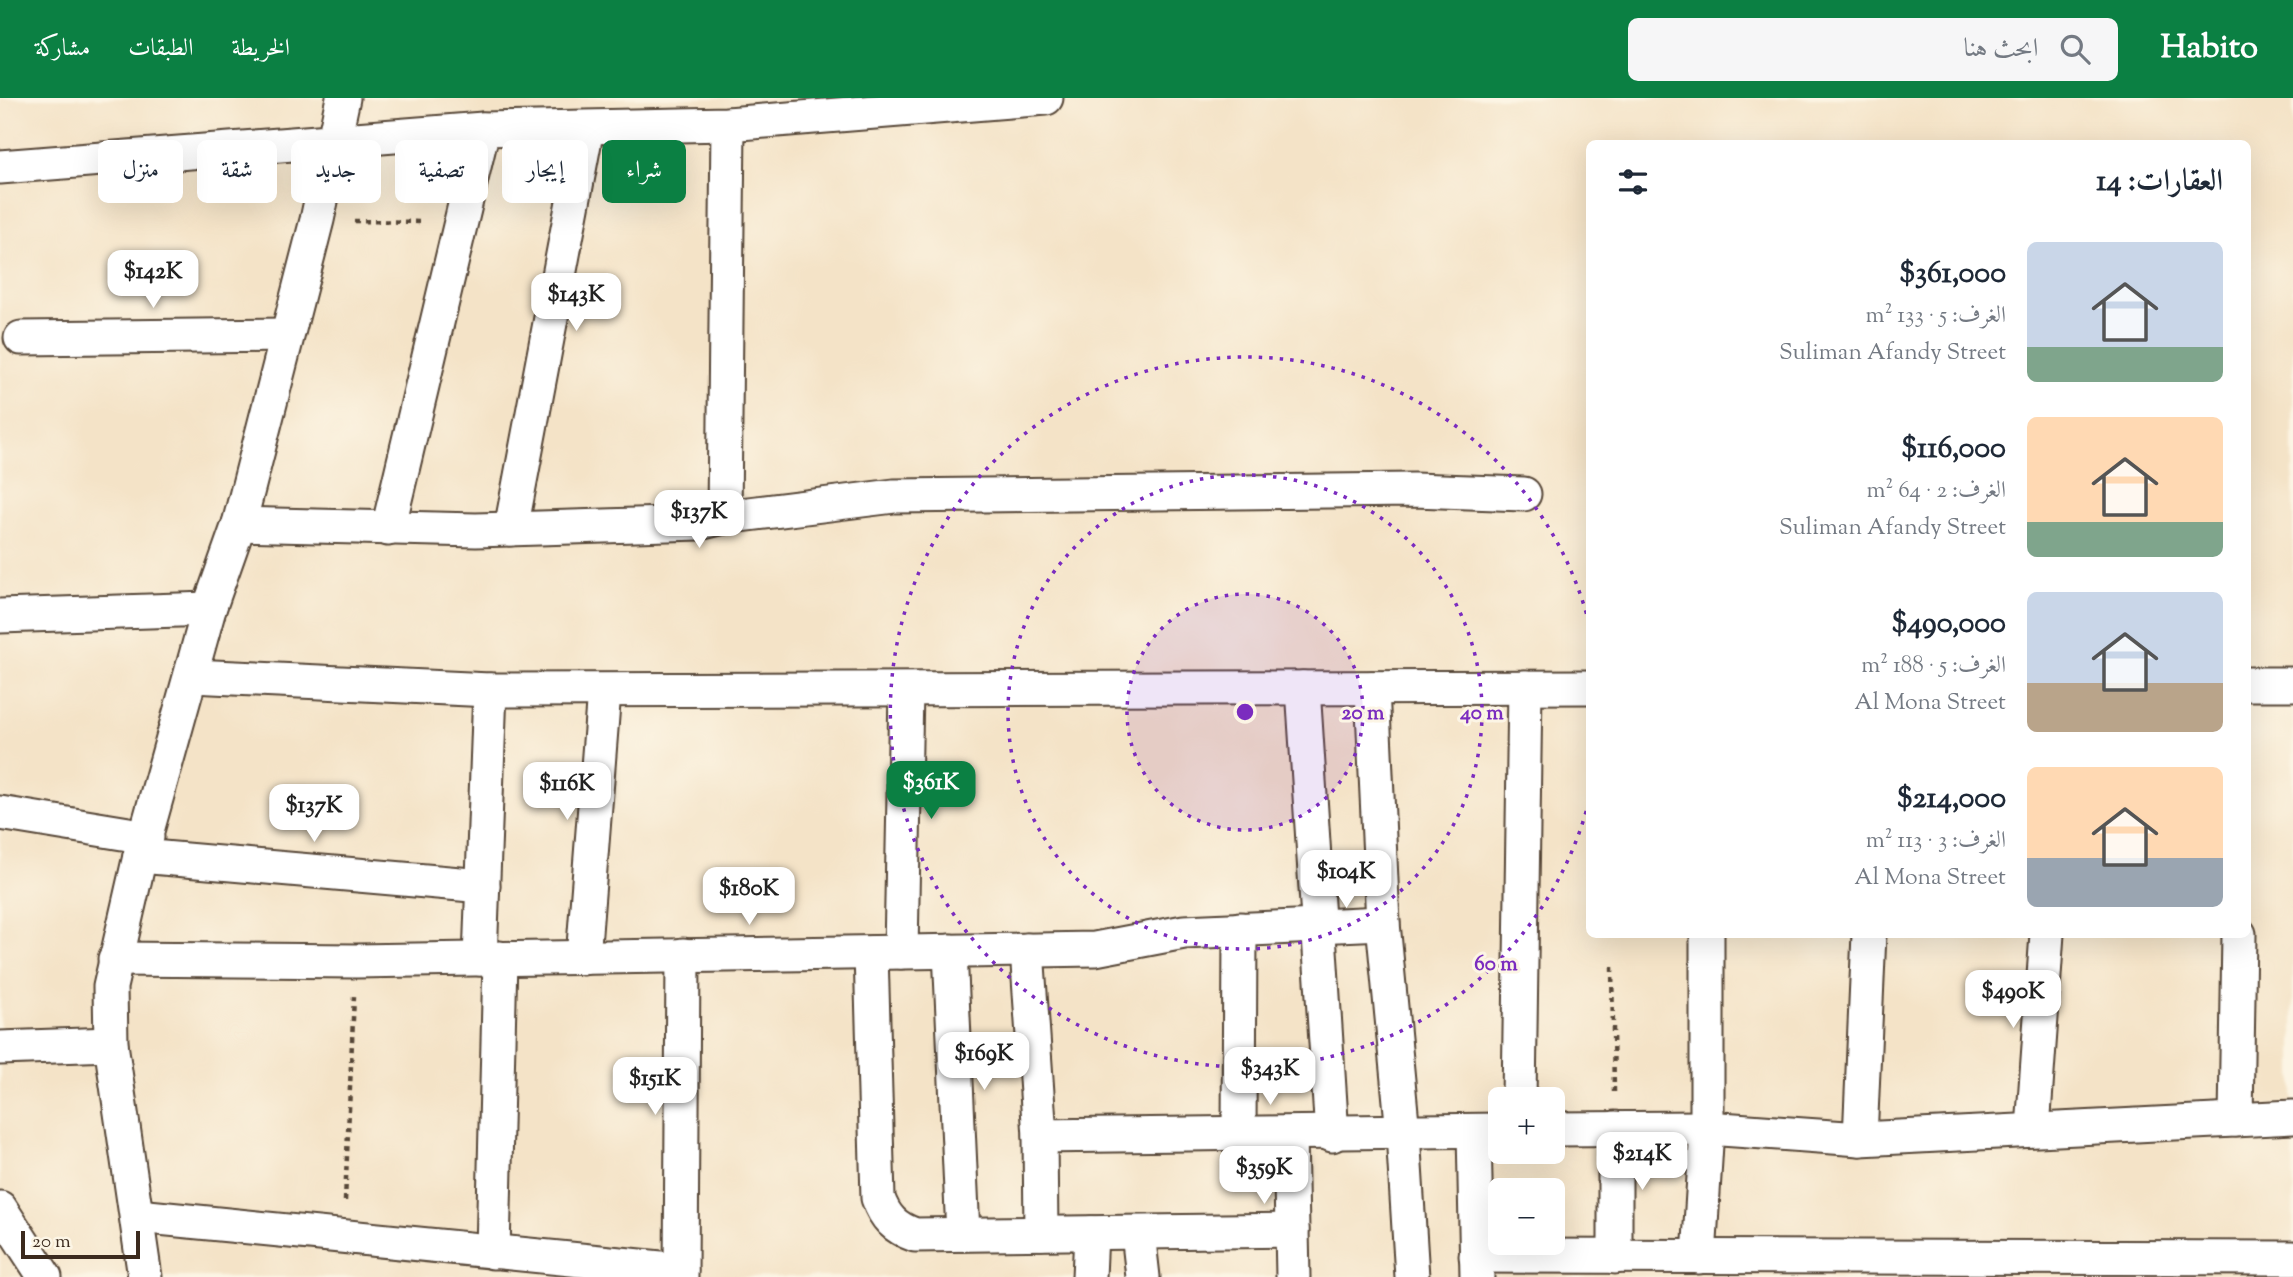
<!DOCTYPE html>
<html lang="ar">
<meta charset="utf-8">
<style>
body{margin:0;font-family:"Sorts Mill Goudy",Amiri,serif;background:#f6f6f7;color:#1f2937;direction:rtl;height:100vh;display:flex;flex-direction:column;font-size:26px;white-space:nowrap}
*{box-sizing:border-box;margin:0}
p{font-size:23px;color:#747a83}
.icon{flex:none;width:38px;height:38px;fill:none;stroke:currentColor;stroke-width:2;stroke-linecap:round;stroke-linejoin:round}
.map{position:relative;flex:1;overflow:hidden;direction:ltr}
.drawer{position:absolute;left:1586px;top:42px;width:665px;height:798px;display:flex;flex-direction:column;background:#fff;border-radius:10px;box-shadow:0 7px 28px #0002;direction:rtl}
.drawer>*{flex:none}
.top-card{position:absolute;left:21px;top:42px;width:665px;height:63px;direction:rtl;display:flex;gap:14px}
.buttons{position:absolute;left:1488px;top:989px;display:grid;gap:14px}
.buttons a{display:grid;place-items:center;width:77px;height:77px;border-radius:10px;background:#fff;box-shadow:0 7px 28px #0002;font-size:35px}
.scale{position:absolute;left:21px;bottom:18px;width:119px;box-sizing:border-box;padding-left:7px;border:4px solid #3b2a1e;border-top:0;font-size:19px;line-height:24px;white-space:nowrap;color:#3b2a1e;-webkit-text-stroke:5px #fcf5e5;paint-order:stroke}
.price{position:absolute;translate:-50% -60px;padding:0 16px;border-radius:14px;background:#fff;color:#222;font-size:23px;line-height:46px;filter:drop-shadow(0 2px 4px #0008)}
.price::after{content:'';position:absolute;left:50%;top:42px;width:21px;height:16px;margin-left:-10px;background:inherit;clip-path:polygon(0 0,100% 0,50% 100%)}
.price.active{background:#0b8043;color:#fff}
ul{padding:0;list-style:none}
li{display:flex;align-items:center;gap:21px;height:175px;padding:0 28px}
li span{display:grid;place-items:center;flex:none;width:196px;height:140px;border-radius:10px;color:#555}
li>.icon{margin-inline-start:auto}
span .icon{width:84px;height:84px;fill:#fffc;stroke-width:1}
li b{font-size:30px}
h2{display:flex;justify-content:space-between;align-items:center;height:84px;padding:0 28px;font-size:30px}
.chip{padding:0 24px;border-radius:10px;background:#fff;box-shadow:0 7px 28px #0002;font-size:24px;line-height:63px}
.chip.active{background:#0b8043;color:#fff}
header{display:flex;align-items:center;gap:42px;box-sizing:border-box;height:98px;padding:0 35px;background:#0b8043;color:#fff}
header strong{font-size:33px}
nav{display:flex;gap:38px;margin-inline-start:auto;font-size:24px}
.search{width:490px;height:63px;background:#f6f6f7;display:flex;align-items:center;gap:18px;box-sizing:border-box;padding:0 24px;border-radius:10px;color:#747a83;font-size:26px}
.map>svg:first-child{display:block}
.lines{fill:none;stroke-linecap:round;stroke-linejoin:round}
.minor-casing{stroke:#574637;stroke-width:37}
.path{stroke:#574637;stroke-width:4.5;stroke-dasharray:5 5;stroke-linecap:butt}
.minor{stroke:#fff;stroke-width:33}
.ring{fill:none;stroke:#7b2cbf;stroke-width:3.5;stroke-dasharray:3.5 7}
.centre{fill:#7b2cbf;stroke:#fcf5e5;stroke-width:3.5}
.ring-label{font-size:21px;text-anchor:middle;font-weight:bold;fill:#7b2cbf;stroke:#fcf5e5;stroke-width:6;stroke-linejoin:round;paint-order:stroke}
</style>
<header>
<strong>Habito</strong>
<div class="search"><svg class="icon" aria-label="search" viewBox="0 0 24 24"><circle cx="10" cy="10" r="6"/><path d="M15 15l6 6"/></svg>ابحث هنا</div>
<nav><a>الخريطة</a><a>الطبقات</a><a>مشاركة</a></nav>
</header>
<div class="map">
<svg width="2293" height="1179" viewBox="0 0 2293 1179">
<rect width="100%" height="100%" fill="#fcf5e5"/>
<filter id="ink" filterUnits="userSpaceOnUse"><feTurbulence type="fractalNoise" baseFrequency=".0143" numOctaves="2"/><feDisplacementMap in="SourceGraphic" scale="14" xChannelSelector="R" yChannelSelector="G"/><feConvolveMatrix kernelMatrix="1 2 1 2 8 2 1 2 1" color-interpolation-filters="sRGB"/></filter>
<filter id="wash" filterUnits="userSpaceOnUse"><feTurbulence type="fractalNoise" baseFrequency=".00686" numOctaves="4" result="noise"/><feDisplacementMap in="SourceGraphic" scale="28" xChannelSelector="R" yChannelSelector="G"/><feGaussianBlur stdDeviation="1.57" result="paint"/><feColorMatrix in="noise" values="0 0 0 0 0 0 0 0 0 0 0 0 0 0 0 0 0 1.4 0 .05"/><feComposite in="paint" operator="in"/></filter>
<g filter="url(#wash)">
<rect width="100%" height="100%" fill="#f4e3c7"/>
</g>
<g filter="url(#ink)">
<g class="lines">
<g class="minor-casing">
<g id="minor">
<polyline points="0,69 483,31 728,26 1046,0"/>
<polyline points="21,240 286,237"/>
<polyline points="724,419 894,398 1414,392 1524,396"/>
<polyline points="239,426 476,432 699,425 724,419 728,26"/>
<polyline points="388,431 483,31"/>
<polyline points="511,431 587,30"/>
<polyline points="0,518 209,511"/>
<polyline points="192,578 490,592 1589,589"/>
<polyline points="2247,586 2293,586"/>
<polyline points="1303,590 1332,1037"/>
<polyline points="1372,590 1383,825 1403,1035 1412,1179"/>
<polyline points="0,715 147,739"/>
<polyline points="140,758 483,788"/>
<polyline points="1027,852 1040,1038 1041,1135"/>
<polyline points="950,853 963,1136"/>
<polyline points="901,854 906,592"/>
<path d="M871,855L878,1100C885,1120 895,1130 915,1137L1292,1132"/>
<polyline points="583,860 604,593"/>
<polyline points="115,861 356,863 1095,851 1184,834 1383,825"/>
<polyline points="480,861 490,592"/>
<polyline points="0,950 111,946"/>
<polyline points="1519,1001 1525,589"/>
<polyline points="2236,1022 2239,836"/>
<polyline points="1615,1030 1615,1159"/>
<polyline points="1552,1031 1707,1030 1860,1041 2293,1019"/>
<polyline points="2033,1031 2047,836"/>
<polyline points="1474,1033 1477,1179"/>
<polyline points="1239,1037 1240,831"/>
<polyline points="1290,1037 1293,1179"/>
<polyline points="1040,1038 1500,1032"/>
<polyline points="1860,1041 1869,836"/>
<polyline points="0,1110 45,1179"/>
<polyline points="138,1118 681,1172"/>
<polyline points="1138,1135 1143,1179"/>
<polyline points="493,1154 500,860"/>
<polyline points="1476,1158 2293,1160"/>
<polyline points="1699,1159 1707,1030 1707,836"/>
<polyline points="145,1179 111,946 110,889 140,758 209,511 239,426 317,122 343,0"/>
<polyline points="681,1179 683,857"/>
<polyline points="1089,1179 1091,1135"/>
</g>
</g>
<g class="path">
<polyline points="354,123 423,124"/>
<polyline points="1612,869 1614,994"/>
<polyline points="345,1103 354,898"/>
</g>
<use href="#minor" class="minor"/>
</g>
</g>
<circle cx="1245" cy="614" r="118" fill="#7b2cbf" fill-opacity=".12"/>
<g class="ring">
<circle cx="1245" cy="614" r="118"/>
<circle cx="1245" cy="614" r="237"/>
<path d="M1589 703A355 355 0 1 1 1589 525"/>
</g>
<circle cx="1245" cy="614" r="10" class="centre"/>
<g class="ring-label">
<text x="1363" y="621">20 m</text>
<text x="1482" y="621">40 m</text>
<text x="1496" y="872">60 m</text>
</g>
</svg>
<div class="buttons">
<a>+</a>
<a>−</a>
</div>
<div class="scale">20 m</div>
<b class="price" style="left:153px;top:212px">$142K</b>
<b class="price" style="left:576px;top:235px">$143K</b>
<b class="price" style="left:699px;top:452px">$137K</b>
<b class="price active" style="left:931px;top:723px">$361K</b>
<b class="price" style="left:567px;top:724px">$116K</b>
<b class="price" style="left:314px;top:746px">$137K</b>
<b class="price" style="left:1346px;top:812px">$104K</b>
<b class="price" style="left:749px;top:829px">$180K</b>
<b class="price" style="left:2013px;top:932px">$490K</b>
<b class="price" style="left:984px;top:994px">$169K</b>
<b class="price" style="left:1270px;top:1009px">$343K</b>
<b class="price" style="left:655px;top:1019px">$151K</b>
<b class="price" style="left:1642px;top:1094px">$214K</b>
<b class="price" style="left:1264px;top:1108px">$359K</b>
<div class="top-card">
<a class="chip active">شراء</a>
<a class="chip">إيجار</a>
<a class="chip">تصفية</a>
<a class="chip">جديد</a>
<a class="chip">شقة</a>
<a class="chip">منزل</a>
</div>
<section class="drawer">
<h2>العقارات: 14<svg class="icon" aria-label="filters" viewBox="0 0 24 24"><path d="M4 7h16M4 17h16"/><circle cx="9" cy="7" r="2"/><circle cx="15" cy="17" r="2"/></svg></h2>
<ul>
<li><span style="background:linear-gradient(#c9d6e8 75%,#7fa58c 0)"><svg class="icon" aria-label="home" viewBox="0 0 24 24"><path d="M3 11l9-7 9 7M6 9v11h12V9"/></svg></span><div><b>$361,000</b><p>الغرف: 5 · 133 m²</p><p>Suliman Afandy Street</p></div></li>
<li><span style="background:linear-gradient(#ffd9b3 75%,#7fa58c 0)"><svg class="icon" aria-label="home" viewBox="0 0 24 24"><path d="M3 11l9-7 9 7M6 9v11h12V9"/></svg></span><div><b>$116,000</b><p>الغرف: 2 · 64 m²</p><p>Suliman Afandy Street</p></div></li>
<li><span style="background:linear-gradient(#c9d6e8 65%,#b9a48a 0)"><svg class="icon" aria-label="home" viewBox="0 0 24 24"><path d="M3 11l9-7 9 7M6 9v11h12V9"/></svg></span><div><b>$490,000</b><p>الغرف: 5 · 188 m²</p><p>Al Mona Street</p></div></li>
<li><span style="background:linear-gradient(#ffd9b3 65%,#9aa5b1 0)"><svg class="icon" aria-label="home" viewBox="0 0 24 24"><path d="M3 11l9-7 9 7M6 9v11h12V9"/></svg></span><div><b>$214,000</b><p>الغرف: 3 · 113 m²</p><p>Al Mona Street</p></div></li>
</ul>
</section>
</div>
